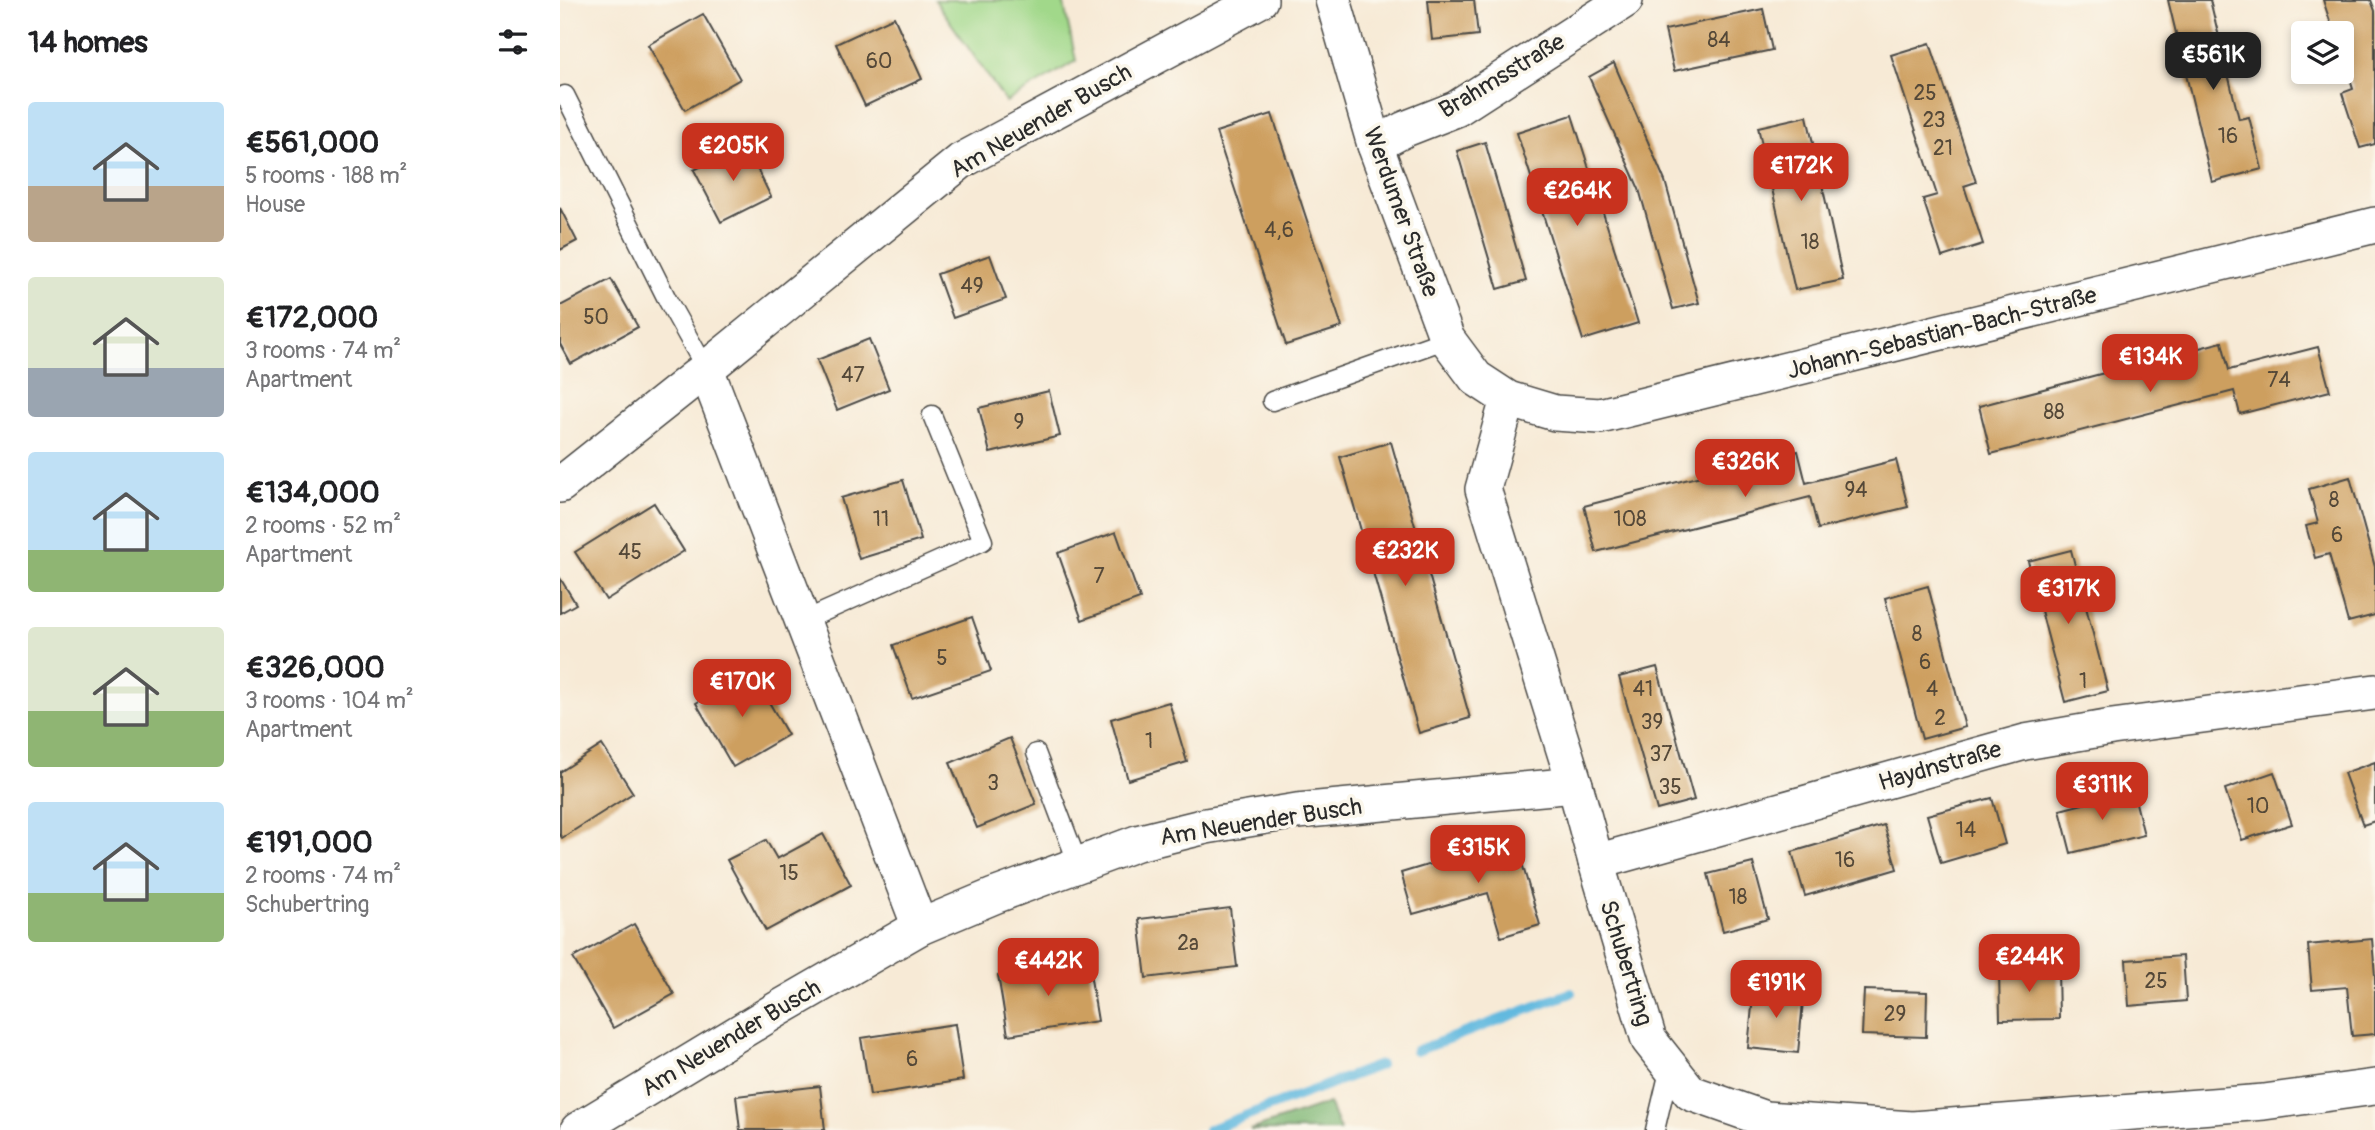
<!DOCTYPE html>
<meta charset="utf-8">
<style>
body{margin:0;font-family:Pangolin,sans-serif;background:#f2f2f2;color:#202124;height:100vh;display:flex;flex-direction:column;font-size:26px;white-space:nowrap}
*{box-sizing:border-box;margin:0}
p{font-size:23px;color:#757577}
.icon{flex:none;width:38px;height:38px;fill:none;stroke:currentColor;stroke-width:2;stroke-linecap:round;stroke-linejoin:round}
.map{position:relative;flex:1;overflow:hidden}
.drawer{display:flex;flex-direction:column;background:#fff;width:560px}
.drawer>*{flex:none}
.tools{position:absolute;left:1731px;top:21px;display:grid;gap:14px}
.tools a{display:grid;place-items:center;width:63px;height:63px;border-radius:7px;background:#fff;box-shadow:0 4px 10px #0003;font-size:35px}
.price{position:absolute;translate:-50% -60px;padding:0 16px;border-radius:14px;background:#c8321e;color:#fff;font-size:23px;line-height:46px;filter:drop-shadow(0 2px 4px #0008)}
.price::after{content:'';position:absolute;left:50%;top:42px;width:21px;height:16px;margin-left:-10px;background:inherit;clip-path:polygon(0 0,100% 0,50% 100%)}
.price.selected{background:#222;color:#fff}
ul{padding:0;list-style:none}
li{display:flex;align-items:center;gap:21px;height:175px;padding:0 28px}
li span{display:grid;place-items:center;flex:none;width:196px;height:140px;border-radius:7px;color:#555}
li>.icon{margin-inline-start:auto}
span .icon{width:84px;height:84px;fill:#fffc;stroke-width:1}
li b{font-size:30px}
h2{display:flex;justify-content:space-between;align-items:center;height:84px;padding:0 28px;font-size:30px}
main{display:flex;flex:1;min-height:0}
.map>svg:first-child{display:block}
.green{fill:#a1d88a;stroke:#66825a;stroke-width:2}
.forest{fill:#80b876;stroke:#567250;stroke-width:2}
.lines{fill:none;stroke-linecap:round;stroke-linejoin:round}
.stream{stroke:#62b9df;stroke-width:10}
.building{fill:#cd9f5f}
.lane-casing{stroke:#4a4845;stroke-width:21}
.street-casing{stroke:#4a4845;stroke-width:38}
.lane{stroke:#fff;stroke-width:18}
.street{stroke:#fff;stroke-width:35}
.labels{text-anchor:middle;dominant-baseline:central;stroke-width:7;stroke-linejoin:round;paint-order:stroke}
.number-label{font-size:21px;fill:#544838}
.street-label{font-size:24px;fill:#2b2b2b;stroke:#fbf7ec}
</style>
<main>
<section class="drawer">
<h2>14 homes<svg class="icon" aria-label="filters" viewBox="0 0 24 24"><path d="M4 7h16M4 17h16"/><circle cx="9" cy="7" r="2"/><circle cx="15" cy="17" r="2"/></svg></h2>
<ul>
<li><span style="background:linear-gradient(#bfe0f5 60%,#b9a48a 0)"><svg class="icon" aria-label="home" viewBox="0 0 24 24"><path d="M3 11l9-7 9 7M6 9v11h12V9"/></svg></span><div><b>€561,000</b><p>5 rooms · 188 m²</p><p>House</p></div></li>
<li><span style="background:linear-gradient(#dfe7d0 65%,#9aa5b1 0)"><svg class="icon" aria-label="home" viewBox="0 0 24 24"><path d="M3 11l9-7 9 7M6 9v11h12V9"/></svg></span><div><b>€172,000</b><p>3 rooms · 74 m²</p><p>Apartment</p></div></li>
<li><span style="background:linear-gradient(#bfe0f5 70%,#8fb573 0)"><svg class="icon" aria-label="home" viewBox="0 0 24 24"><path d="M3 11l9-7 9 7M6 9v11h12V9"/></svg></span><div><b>€134,000</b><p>2 rooms · 52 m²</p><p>Apartment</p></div></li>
<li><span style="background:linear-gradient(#dfe7d0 60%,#8fb573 0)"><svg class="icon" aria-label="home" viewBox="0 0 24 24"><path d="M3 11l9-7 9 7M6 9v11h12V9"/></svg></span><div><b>€326,000</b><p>3 rooms · 104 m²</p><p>Apartment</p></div></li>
<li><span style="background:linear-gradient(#bfe0f5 65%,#8fb573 0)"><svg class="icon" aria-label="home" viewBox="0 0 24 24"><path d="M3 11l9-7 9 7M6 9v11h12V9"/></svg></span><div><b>€191,000</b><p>2 rooms · 74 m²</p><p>Schubertring</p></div></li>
</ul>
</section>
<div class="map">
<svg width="1815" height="1130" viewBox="0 0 1815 1130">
<rect width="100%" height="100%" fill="#fbf7ec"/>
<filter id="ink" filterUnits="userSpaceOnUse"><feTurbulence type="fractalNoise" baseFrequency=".0143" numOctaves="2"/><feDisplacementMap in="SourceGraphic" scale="14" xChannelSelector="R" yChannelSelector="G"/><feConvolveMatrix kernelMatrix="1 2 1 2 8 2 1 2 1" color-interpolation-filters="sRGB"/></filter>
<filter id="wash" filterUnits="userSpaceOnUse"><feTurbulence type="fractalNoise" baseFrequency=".00686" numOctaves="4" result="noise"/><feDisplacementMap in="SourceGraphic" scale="28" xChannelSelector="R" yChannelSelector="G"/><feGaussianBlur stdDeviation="1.57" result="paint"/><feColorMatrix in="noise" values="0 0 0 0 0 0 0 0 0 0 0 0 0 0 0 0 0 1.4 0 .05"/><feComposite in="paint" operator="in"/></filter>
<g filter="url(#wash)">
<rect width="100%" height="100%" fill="#f7ead6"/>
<polygon class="green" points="375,0 503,0 516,61 446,102"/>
<polygon class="forest" points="769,1103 780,1130 690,1130"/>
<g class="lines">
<g class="stream">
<polyline points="856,1051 1011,993"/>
<polyline points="648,1130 820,1065"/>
</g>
</g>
<g id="blocks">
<g class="building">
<polygon points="868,0 914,0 918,35 872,40"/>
<polygon points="1608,0 1650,0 1679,119 1689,117 1702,169 1652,182"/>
<polygon points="1763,0 1811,0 1815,11 1815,144 1800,148 1782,93 1793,89 1782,55 1782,33 1774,33"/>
<polygon points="1203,9 1212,50 1114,71 1105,30"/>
<polygon points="143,14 180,79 125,110 88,45"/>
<polygon points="334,17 362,79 305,106 276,44"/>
<polygon points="1370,43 1416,182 1404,186 1423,244 1382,257 1363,199 1377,195 1331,55"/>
<polygon points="1054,63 1105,181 1139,303 1113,309 1079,189 1029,77"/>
<polygon points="712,114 782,327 726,345 656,132"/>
<polygon points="1012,115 1078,323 1023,340 957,133"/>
<polygon points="1247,116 1283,280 1235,290 1198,127"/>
<polygon points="925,142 966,281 938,289 897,151"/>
<polygon points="185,144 211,197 161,222 134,170"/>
<polygon points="0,208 17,241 0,250"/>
<polygon points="430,255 446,299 393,318 377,274"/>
<polygon points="51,279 78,327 11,364 0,344 0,306"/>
<polygon points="309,339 329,389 277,410 257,360"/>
<polygon points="1662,342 1669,370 1758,347 1770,391 1680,414 1674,391 1431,454 1419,406"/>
<polygon points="489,391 500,436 430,453 419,408"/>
<polygon points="831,442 910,718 859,733 780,457"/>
<polygon points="1238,451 1246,483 1336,460 1348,507 1258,529 1250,497 1036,552 1024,506"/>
<polygon points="1790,477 1815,567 1815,615 1788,622 1769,554 1755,558 1746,526 1758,523 1749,489"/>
<polygon points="343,480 361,540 299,559 281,498"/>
<polygon points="94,503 124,551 46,600 15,552"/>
<polygon points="556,532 580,599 522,620 498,553"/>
<polygon points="1511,550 1548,691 1505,702 1468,561"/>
<polygon points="0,578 16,604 0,613"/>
<polygon points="1368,586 1405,727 1362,739 1325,598"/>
<polygon points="412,617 431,671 352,698 333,645"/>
<polygon points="1097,667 1134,800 1097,810 1059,677"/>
<polygon points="191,671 228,735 173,767 136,703"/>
<polygon points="609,702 627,762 568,780 551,719"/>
<polygon points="450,738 476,804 417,828 390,763"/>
<polygon points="42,745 73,793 2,838 0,835 0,772"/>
<polygon points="1815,762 1815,821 1803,825 1784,773"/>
<polygon points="1714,772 1732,824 1682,840 1665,789"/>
<polygon points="1573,791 1584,835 1511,853 1500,810"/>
<polygon points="1432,798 1445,844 1381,863 1367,815"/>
<polygon points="1324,825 1337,869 1245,896 1232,852"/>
<polygon points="263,834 291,885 206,931 167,860 206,840 217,859"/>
<polygon points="955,839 980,925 941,937 928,893 853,914 841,873"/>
<polygon points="1193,863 1208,919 1163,931 1148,874"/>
<polygon points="670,908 677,967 586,978 579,919"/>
<polygon points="74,924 114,994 53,1028 13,958"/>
<polygon points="1812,939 1815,976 1815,1034 1792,1036 1787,987 1752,990 1748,945"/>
<polygon points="1623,956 1626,1001 1569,1006 1566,960"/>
<polygon points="528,961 538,1021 448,1035 438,975"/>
<polygon points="1498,969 1499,1019 1440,1020 1439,970"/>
<polygon points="1194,986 1244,991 1238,1053 1188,1048"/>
<polygon points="1304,990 1367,992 1366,1037 1302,1035"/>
<polygon points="395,1024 403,1080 310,1095 301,1038"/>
<polygon points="260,1086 265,1130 180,1130 176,1096"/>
</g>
</g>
</g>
<g filter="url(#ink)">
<use href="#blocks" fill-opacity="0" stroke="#4a4845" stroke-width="2"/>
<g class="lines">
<g class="lane-casing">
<g id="lane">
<polyline points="5,95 108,301 146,369"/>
<polyline points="712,401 887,339"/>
<polyline points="243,621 423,541 372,415"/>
<polyline points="476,753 518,864"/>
<polyline points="1095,1130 1110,1067"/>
</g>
</g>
<g class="street-casing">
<g id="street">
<polyline points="773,0 815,145 887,339 916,378 948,399 995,413 1040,416 1815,225"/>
<polyline points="815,145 845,129 896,109 1065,0"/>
<polyline points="146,369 360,927"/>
<polyline points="948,399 923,489 1015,785 1036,862 1089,1040 1131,1093 1205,1119 1352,1129 1704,1102 1815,1087"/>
<polyline points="0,485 146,369 401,161 700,0"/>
<polyline points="1036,862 1465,742 1552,727 1815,692"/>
<polyline points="18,1130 218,1009 360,927 434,896 577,843 646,826 737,811 1015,785"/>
</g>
</g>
<use href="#lane" class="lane"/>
<use href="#street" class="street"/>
</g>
</g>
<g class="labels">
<g class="number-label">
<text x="1159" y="40">84</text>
<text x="319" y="61">60</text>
<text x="1365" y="93">25</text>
<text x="1374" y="120">23</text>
<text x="1668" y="136">16</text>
<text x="1383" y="148">21</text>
<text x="719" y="230">4,6</text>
<text x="1250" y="242">18</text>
<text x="412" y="286">49</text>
<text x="36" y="317">50</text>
<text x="293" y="375">47</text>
<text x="1719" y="380">74</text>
<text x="1494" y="412">88</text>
<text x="459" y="422">9</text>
<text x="1296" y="490">94</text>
<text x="1774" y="500">8</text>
<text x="321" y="519">11</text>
<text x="1070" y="519">108</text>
<text x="1777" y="535">6</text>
<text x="70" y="552">45</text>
<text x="539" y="576">7</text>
<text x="1357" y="634">8</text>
<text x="382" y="658">5</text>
<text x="1365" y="662">6</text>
<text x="1523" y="681">1</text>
<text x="1083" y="689">41</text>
<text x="1372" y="689">4</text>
<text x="1380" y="718">2</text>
<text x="1092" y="722">39</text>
<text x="589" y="741">1</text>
<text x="1101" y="754">37</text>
<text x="433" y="783">3</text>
<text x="1110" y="787">35</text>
<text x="1698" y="806">10</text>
<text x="1406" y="830">14</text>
<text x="1285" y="860">16</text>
<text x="229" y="873">15</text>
<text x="1178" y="897">18</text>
<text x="628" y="943">2a</text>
<text x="1596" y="981">25</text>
<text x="1335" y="1014">29</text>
<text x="352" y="1059">6</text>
</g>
<g class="street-label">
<text transform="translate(942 76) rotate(-31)">Brahmsstraße</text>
<text transform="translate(481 121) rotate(-30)">Am Neuender Busch</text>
<text transform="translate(841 212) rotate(70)">Werdumer Straße</text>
<text transform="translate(1382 333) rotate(-14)">Johann-Sebastian-Bach-Straße</text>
<text transform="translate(1380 766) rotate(-16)">Haydnstraße</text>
<text transform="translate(701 822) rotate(-9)">Am Neuender Busch</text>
<text transform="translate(1066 963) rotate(73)">Schubertring</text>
<text transform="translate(171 1038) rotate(-31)">Am Neuender Busch</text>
</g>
</g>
</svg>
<div class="tools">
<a><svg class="icon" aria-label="layers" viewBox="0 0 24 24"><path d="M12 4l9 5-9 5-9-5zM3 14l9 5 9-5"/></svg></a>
</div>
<b class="price selected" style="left:1653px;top:92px">€561K</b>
<b class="price" style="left:173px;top:183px">€205K</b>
<b class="price" style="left:1241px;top:203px">€172K</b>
<b class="price" style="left:1017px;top:228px">€264K</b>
<b class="price" style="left:1590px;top:394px">€134K</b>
<b class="price" style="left:1185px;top:499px">€326K</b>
<b class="price" style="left:845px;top:588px">€232K</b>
<b class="price" style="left:1508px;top:626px">€317K</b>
<b class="price" style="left:182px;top:719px">€170K</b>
<b class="price" style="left:1542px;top:822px">€311K</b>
<b class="price" style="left:918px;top:885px">€315K</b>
<b class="price" style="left:1469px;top:994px">€244K</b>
<b class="price" style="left:488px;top:998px">€442K</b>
<b class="price" style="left:1216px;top:1020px">€191K</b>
</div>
</main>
